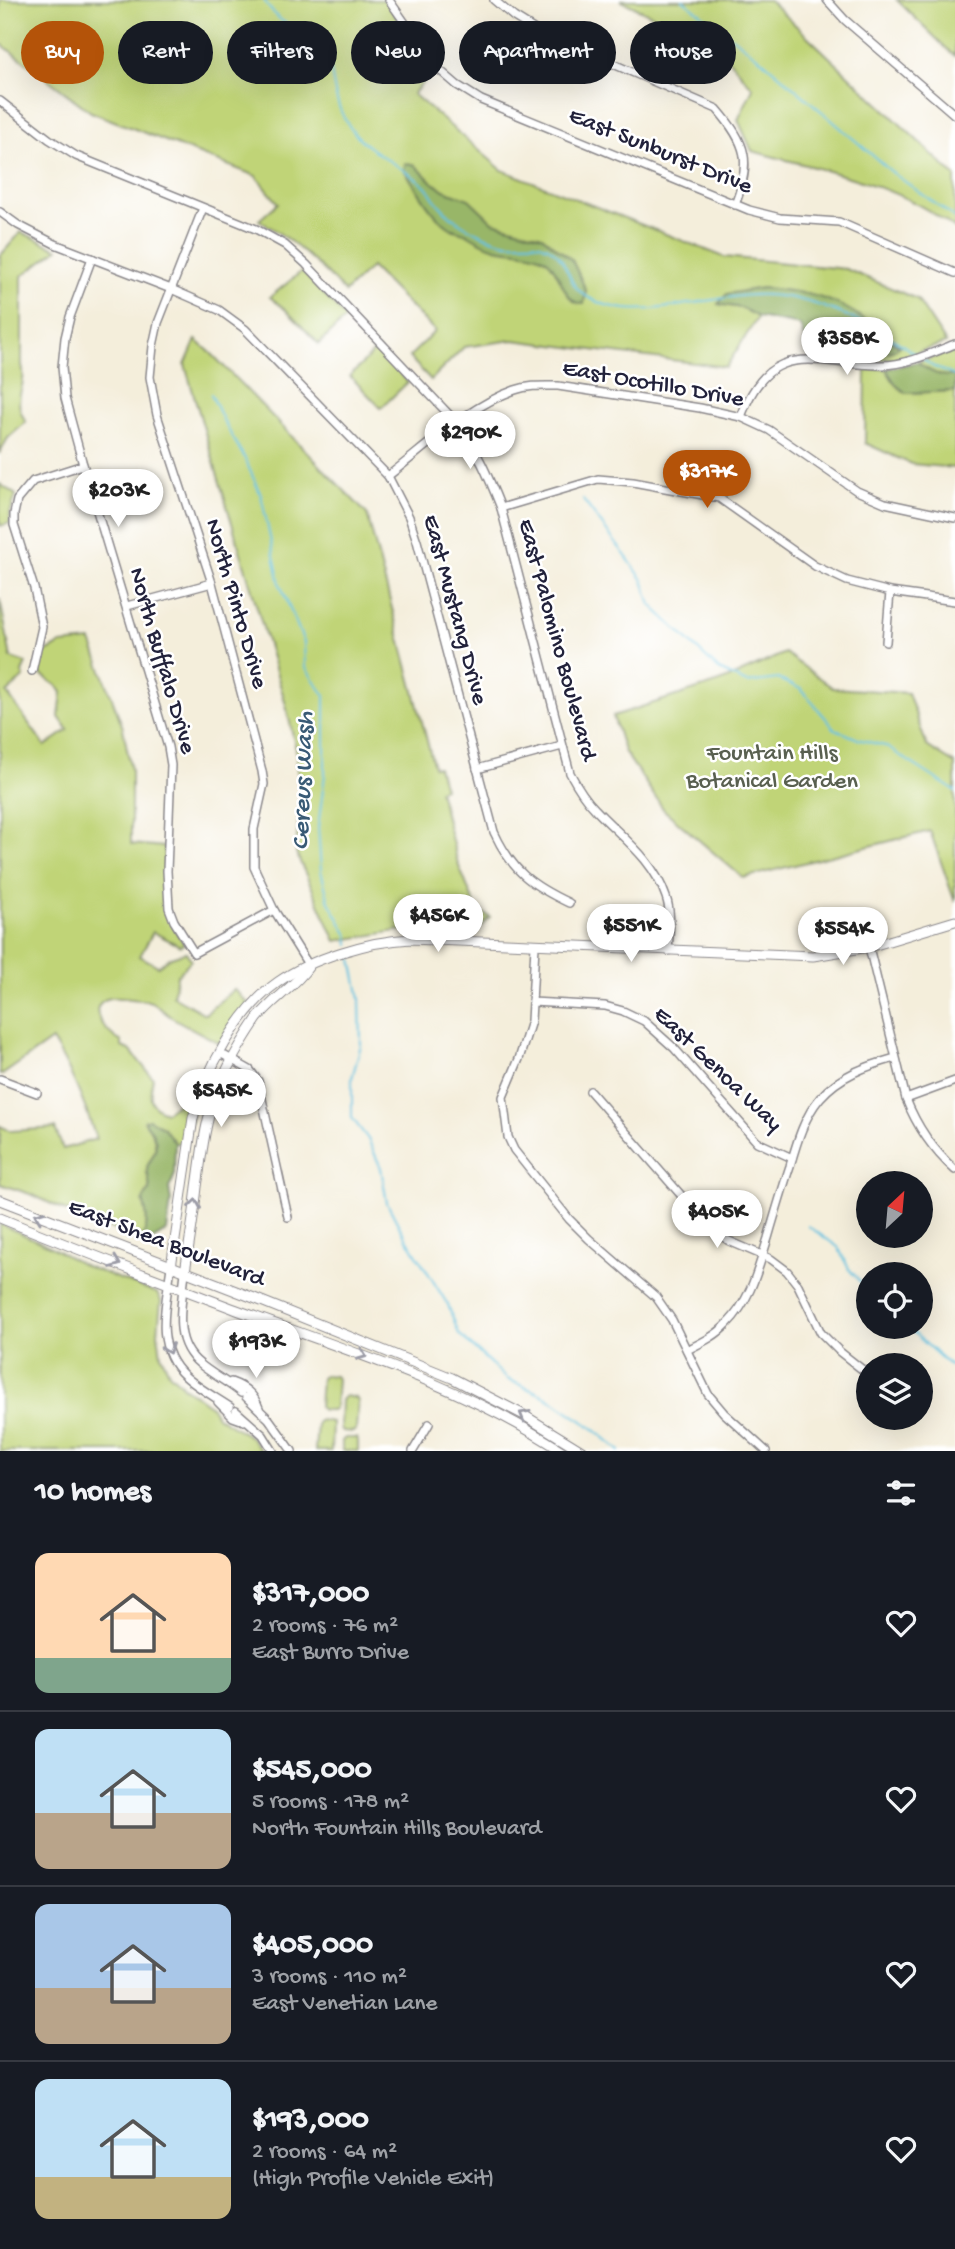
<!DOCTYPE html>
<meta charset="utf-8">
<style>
body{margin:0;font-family:"Gochi Hand",sans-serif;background:#242831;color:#f1f3f6;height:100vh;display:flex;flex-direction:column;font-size:26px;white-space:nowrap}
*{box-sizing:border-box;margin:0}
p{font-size:23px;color:#9ea1a6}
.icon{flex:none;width:38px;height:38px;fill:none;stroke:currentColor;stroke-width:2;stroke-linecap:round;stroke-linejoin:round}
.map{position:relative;height:1451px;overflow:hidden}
.panel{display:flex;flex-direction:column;background:#171b24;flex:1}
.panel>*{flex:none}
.top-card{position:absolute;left:21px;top:21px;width:914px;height:63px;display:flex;gap:14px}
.needle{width:46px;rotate:26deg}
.buttons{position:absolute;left:856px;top:1171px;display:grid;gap:14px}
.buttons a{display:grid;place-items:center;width:77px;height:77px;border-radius:50%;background:#171b24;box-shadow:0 7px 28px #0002;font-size:35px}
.price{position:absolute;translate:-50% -60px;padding:0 16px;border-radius:24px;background:#fff;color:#222;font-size:23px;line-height:46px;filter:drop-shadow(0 2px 4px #0008)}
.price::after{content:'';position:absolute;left:50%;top:42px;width:21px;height:16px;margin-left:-10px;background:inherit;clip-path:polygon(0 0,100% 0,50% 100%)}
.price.on{background:#b45309;color:#fff}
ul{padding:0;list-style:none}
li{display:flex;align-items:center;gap:21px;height:175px;padding:0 35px}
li+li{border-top:2px solid #363941}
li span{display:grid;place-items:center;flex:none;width:196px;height:140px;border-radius:14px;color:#555}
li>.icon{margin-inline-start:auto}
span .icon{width:84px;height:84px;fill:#fffc;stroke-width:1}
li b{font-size:30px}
h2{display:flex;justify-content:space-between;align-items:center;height:84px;padding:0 35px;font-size:30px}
.chip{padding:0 24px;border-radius:32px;background:#171b24;box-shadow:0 7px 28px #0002;font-size:24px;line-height:63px}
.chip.on{background:#b45309;color:#fff}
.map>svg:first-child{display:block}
.green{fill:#c0d477;stroke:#717b59;stroke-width:2}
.forest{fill:#98b668;stroke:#5d6c52;stroke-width:2}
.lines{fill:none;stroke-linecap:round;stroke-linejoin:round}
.stream{stroke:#63c2e1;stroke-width:2}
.minor-casing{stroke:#8b888b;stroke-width:10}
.major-casing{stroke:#8b888b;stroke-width:11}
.minor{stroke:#fff;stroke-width:7}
.major{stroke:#fff;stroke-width:9}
.oneway{stroke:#9c9ca7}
.labels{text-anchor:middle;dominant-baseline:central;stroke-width:5;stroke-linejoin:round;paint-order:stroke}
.street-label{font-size:24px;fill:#22223b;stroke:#fff}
.park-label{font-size:24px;fill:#596050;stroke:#fff}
.water-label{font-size:26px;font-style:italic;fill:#395a75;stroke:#fff}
</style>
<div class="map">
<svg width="955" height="1451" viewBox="0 0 955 1451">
<rect width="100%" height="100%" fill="#fff"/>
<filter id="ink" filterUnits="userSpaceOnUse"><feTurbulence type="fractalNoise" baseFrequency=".0143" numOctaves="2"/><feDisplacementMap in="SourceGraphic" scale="14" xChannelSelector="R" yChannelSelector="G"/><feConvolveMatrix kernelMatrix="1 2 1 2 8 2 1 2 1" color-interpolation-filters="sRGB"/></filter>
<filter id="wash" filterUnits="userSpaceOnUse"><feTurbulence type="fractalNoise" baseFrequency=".00686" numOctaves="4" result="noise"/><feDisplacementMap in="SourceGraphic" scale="28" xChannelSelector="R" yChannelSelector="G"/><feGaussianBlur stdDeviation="1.57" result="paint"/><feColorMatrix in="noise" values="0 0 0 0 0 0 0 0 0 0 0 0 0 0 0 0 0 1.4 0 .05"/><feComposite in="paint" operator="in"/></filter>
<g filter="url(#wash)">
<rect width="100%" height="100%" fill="#f4eedb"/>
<g class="green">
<path d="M0,0H385L433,72L413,94L502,170L724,257L846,269L917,299L946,343L893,360L809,354C840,343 852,345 883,353L884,338L866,321L719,304L741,308L758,317L726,367L513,340L464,347L431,380L409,357L435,331L371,267L345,292C317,263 294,241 259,220L278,203L256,176L91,112L0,43Z"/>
<path d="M620,0H769L955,176V229C898,183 821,170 752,151L738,120L753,88L718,47Z"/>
<polygon points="897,0 955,0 955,56 948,50"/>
<path d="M21,232L58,249L22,276V365C28,390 10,397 26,422L8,438L0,452V256Z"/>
<polygon points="302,271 346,318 319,344 286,310 270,297"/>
<polygon points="196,340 210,352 367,514 434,767 438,767 444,788 439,790 458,864 477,910 490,917 475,933 402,930 336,941 296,853 300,800 296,750 286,705 185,365"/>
<polygon points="377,349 408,382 381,408 350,376"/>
<path d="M955,351V376C939,377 930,372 917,362Z"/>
<polygon points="866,368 886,369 896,385 906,393 955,391 955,468 911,464 865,443"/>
<polygon points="0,484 16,495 10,513 10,523 0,526"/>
<path d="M0,599L11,658L26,663L22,672L24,677L7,693L45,746L68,730L59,717L62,692L56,685L40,674L42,654L61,644L91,641L123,728L131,770V844L165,847C163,884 161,912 184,944L180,946L153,932L140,956L158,966L171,957L186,952L191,960L177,976L173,996L205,1014L234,989L249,1004L219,1043C203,1034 186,1026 170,1016C163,1012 157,1003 148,1001C144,1000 113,997 110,998C82,1005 107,1035 122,1042V1047L130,1050L153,1078C150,1093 146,1106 166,1112L178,1103L195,1096L186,1143H175L163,1127L145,1122C152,1131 158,1142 154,1153C152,1158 147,1163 147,1169C146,1174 147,1174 149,1180C151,1188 147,1193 143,1200C147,1213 151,1232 138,1239L64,1210L33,1195L0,1184V1126L11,1131L55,1128L63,1149L96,1139C85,1104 72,1072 52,1040L2,1075L0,1074Z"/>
<polygon points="785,653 833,688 908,693 927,746 955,764 955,902 930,831 743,878 664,810 624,751 613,716 720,682"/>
<polygon points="0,1224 49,1246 83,1265 157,1293 161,1301 158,1333 161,1355 169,1373 185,1388 212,1407 217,1416 252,1438 261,1451 0,1451"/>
<polygon points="324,1375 335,1376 337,1379 335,1408 332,1410 322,1410 319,1407 321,1378"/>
<polygon points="345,1396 356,1398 358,1401 356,1429 353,1432 342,1431 340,1428 341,1400"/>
<polygon points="320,1420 332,1422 331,1451 315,1451 317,1423"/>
<polygon points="345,1438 356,1438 358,1441 358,1451 342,1451 342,1441"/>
</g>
<g class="forest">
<path d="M405,164H414L431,181L444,190L469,199L493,222L542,236L572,260L586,290L584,304C564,305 561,272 548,261C534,250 513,252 496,248C484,245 477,240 467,234C462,232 457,231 452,229C431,217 418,189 404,170Z"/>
<path d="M762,288C800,291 833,296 865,320C879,330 882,337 900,346C886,359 869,348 853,345C838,344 822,349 809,354L800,325L758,317L741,308L718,304L727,294Z"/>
<path d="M917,362C930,372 939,377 955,376V391L906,393L896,385L886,369Z"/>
<path d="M149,1119L163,1127L175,1143L174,1177L169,1188L171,1202L167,1231L148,1243L138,1239C151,1232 147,1213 143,1200L150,1189L147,1167L155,1151L156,1142L151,1130L145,1122V1120Z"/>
</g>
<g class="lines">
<g class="stream">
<path d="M264,0C270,11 279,20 290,26C303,32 319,29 326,45C328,49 327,55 329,60C333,80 335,104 346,121C363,151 398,163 423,184C429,188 431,195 436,201C450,218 462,226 482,235C489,238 499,242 507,243C522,244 534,240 548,247C563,256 565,267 572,281C581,299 607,307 626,309C660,312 692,302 726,298C739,296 754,294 768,295C815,297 881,328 918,356"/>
<polyline points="683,0 762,60 893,173 955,218"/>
<polyline points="923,359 932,366 955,376"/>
<polyline points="211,394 225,424 244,457 261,495 280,584 304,642 305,667 325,696 325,774 318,827 321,871 329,902 348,935 349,945"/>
<polyline points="583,500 625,555 643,580 651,605 719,670 747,683 778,679 801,689 835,729 858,739 885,746 955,791"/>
<polyline points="351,954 360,999 361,1045 352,1078 352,1118 368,1139 381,1168 387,1203 399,1226 448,1305 459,1334 507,1379 547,1397 590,1426 620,1451"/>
<polyline points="808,1226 838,1247 849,1269 868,1291"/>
<polyline points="906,1326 955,1370"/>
</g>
</g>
</g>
<g filter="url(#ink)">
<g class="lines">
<g class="minor-casing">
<g id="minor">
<polyline points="389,0 436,67 457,85 481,100 749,210 780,218 839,222 955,273"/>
<path d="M494,0L514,17L535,30L717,109C747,144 752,161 735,205"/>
<polyline points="827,0 845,20 955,115"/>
<path d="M0,101L49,139L76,156L256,229L285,245L306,264L457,423C477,449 489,478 501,508L570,773C577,786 584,798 595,809C621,837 653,858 666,897C672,914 669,933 668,951"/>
<polyline points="203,208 158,323 153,346 150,377 157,415 212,583 262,771 264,784 254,829 254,867 274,910 309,966"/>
<path d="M0,212L18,225L55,244L171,289L219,310L245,329L388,476L409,517L417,541L494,832C512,871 531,885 569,903"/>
<polyline points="92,258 70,317 65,338 62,367 65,398 82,461 168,747 171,765 167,871 169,908 174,921 194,953 274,910"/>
<path d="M741,417C771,335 817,366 882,365C906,365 932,353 955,344"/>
<path d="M388,476C426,447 469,406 515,390C529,385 543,386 558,386L700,408L741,417L769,430L857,491L885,503L955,518"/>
<polyline points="501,508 598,479 633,482 719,498 815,566 847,581 890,592 955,601"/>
<polyline points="127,606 212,583"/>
<polyline points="886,642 890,592"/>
<polyline points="32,671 42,627 34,588 14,525 14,514 17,500 33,481 83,465"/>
<polyline points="477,769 562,746"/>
<polyline points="535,946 531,1021 519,1059 503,1097 508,1137 514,1150 569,1219 589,1239 656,1297 672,1320 708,1394 724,1413 766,1451"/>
<path d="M869,947L906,1099C917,1127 933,1150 955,1170"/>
<polyline points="532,1002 605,1006 623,1011 644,1021 674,1048 757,1142 792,1158"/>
<polyline points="220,1053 250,1070 258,1081 288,1217"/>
<polyline points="0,1079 37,1093"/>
<polyline points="590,1091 708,1226 729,1241 771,1259 787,1271 798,1285 821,1333 840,1352 868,1374"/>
<polyline points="906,1099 955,1081"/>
<path d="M171,1267C166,1304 153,1347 185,1376C198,1388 215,1397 230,1407"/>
<path d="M185,1272C182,1304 171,1341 200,1364C213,1375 228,1382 241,1393"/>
<path d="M687,1350C701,1343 716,1336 727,1324C751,1300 758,1269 768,1238C775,1214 782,1190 790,1166C797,1142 804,1117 820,1098C840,1075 867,1066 895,1058"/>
<path d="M231,1382C245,1387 254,1394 259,1408"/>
<polyline points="246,1397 269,1419 292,1451"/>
<polyline points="218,1402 233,1417 244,1421"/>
<polyline points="236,1411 263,1435 273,1451"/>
<polyline points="413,1451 429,1424"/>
</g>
</g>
<g class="major-casing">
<g id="major">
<polyline points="0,1200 254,1298 452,1378 522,1414 582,1451"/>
<path d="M0,1218C78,1250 158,1280 237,1310C348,1351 462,1385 562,1451"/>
<path d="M171,1267L193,1118C205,1072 238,1010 278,982C312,958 369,941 411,939L813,956L869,947L955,921"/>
<path d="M185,1272C189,1244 194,1216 197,1187C201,1161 203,1134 211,1109C221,1076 238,1047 257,1019C272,999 295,987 309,966"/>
</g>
</g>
<use href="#minor" class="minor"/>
<use href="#major" class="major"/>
</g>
<defs><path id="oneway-chevron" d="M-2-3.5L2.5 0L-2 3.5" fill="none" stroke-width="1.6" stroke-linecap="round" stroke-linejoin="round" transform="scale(1.75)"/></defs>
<g class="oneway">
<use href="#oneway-chevron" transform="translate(195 1204) rotate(-82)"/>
<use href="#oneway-chevron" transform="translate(39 1216) rotate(-159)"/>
<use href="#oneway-chevron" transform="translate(116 1263) rotate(21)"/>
<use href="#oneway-chevron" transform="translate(168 1349) rotate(70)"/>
<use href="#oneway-chevron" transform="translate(362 1355) rotate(21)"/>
<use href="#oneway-chevron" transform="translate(524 1415) rotate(-150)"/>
</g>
</g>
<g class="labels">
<g class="street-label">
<text transform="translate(660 152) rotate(22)">East Sunburst Drive</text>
<text transform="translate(653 385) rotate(10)">East Ocotillo Drive</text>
<text transform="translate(235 604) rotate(74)">North Pinto Drive</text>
<text transform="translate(454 610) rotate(75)">East Mustang Drive</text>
<text transform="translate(556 640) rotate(75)">East Palomino Boulevard</text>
<text transform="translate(161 661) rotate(74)">North Buffalo Drive</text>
<text transform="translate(717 1070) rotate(44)">East Genoa Way</text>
<text transform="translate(166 1244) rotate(21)">East Shea Boulevard</text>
</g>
<g class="park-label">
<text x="772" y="754">Fountain Hills<tspan x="772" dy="28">Botanical Garden</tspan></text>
</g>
<g class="water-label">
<text transform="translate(305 781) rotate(-88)">Cereus Wash</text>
</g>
</g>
</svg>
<div class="buttons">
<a><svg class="needle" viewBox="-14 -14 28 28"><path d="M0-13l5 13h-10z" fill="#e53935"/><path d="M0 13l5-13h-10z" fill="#9ea1a6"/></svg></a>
<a><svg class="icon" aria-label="locate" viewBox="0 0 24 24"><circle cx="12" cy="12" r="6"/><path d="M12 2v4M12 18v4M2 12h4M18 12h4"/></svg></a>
<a><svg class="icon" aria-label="layers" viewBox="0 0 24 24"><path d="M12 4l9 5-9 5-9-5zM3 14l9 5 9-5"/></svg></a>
</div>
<b class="price" style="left:847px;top:377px">$358K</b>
<b class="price" style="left:470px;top:471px">$290K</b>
<b class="price on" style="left:707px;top:510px">$317K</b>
<b class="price" style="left:118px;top:529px">$203K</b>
<b class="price" style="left:438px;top:954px">$456K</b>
<b class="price" style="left:631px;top:964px">$551K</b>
<b class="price" style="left:843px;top:967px">$554K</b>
<b class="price" style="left:221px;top:1129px">$545K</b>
<b class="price" style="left:717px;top:1250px">$405K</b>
<b class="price" style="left:256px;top:1380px">$193K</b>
<div class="top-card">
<a class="chip on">Buy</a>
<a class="chip">Rent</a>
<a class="chip">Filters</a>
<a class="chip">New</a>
<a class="chip">Apartment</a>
<a class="chip">House</a>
</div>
</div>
<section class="panel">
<h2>10 homes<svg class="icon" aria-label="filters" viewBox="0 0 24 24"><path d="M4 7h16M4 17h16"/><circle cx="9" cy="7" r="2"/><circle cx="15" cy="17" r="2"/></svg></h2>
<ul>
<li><span style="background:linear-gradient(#ffd9b3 75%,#7fa58c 0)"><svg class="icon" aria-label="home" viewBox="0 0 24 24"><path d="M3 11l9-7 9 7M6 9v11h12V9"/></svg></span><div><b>$317,000</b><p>2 rooms · 76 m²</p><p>East Burro Drive</p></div><svg class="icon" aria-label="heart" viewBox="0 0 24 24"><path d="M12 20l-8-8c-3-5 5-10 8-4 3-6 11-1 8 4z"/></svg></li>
<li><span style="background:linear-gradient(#bfe0f5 60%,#b9a48a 0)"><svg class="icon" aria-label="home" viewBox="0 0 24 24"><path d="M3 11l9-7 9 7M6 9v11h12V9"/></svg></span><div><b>$545,000</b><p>5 rooms · 178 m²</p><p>North Fountain Hills Boulevard</p></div><svg class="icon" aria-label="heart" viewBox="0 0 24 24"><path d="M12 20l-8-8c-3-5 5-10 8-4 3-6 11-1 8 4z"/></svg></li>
<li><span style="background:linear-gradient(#a9c7e8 60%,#b9a48a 0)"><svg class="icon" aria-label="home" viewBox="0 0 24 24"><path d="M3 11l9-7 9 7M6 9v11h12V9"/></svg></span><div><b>$405,000</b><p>3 rooms · 110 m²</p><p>East Venetian Lane</p></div><svg class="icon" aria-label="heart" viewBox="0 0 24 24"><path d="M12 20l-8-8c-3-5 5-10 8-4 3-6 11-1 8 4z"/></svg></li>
<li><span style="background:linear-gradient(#bfe0f5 70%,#c2b280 0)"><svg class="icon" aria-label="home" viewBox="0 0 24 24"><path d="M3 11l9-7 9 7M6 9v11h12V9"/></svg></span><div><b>$193,000</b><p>2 rooms · 64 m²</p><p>(High Profile Vehicle Exit)</p></div><svg class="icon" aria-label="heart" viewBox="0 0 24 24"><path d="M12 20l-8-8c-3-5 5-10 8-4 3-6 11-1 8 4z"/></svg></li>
</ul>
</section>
